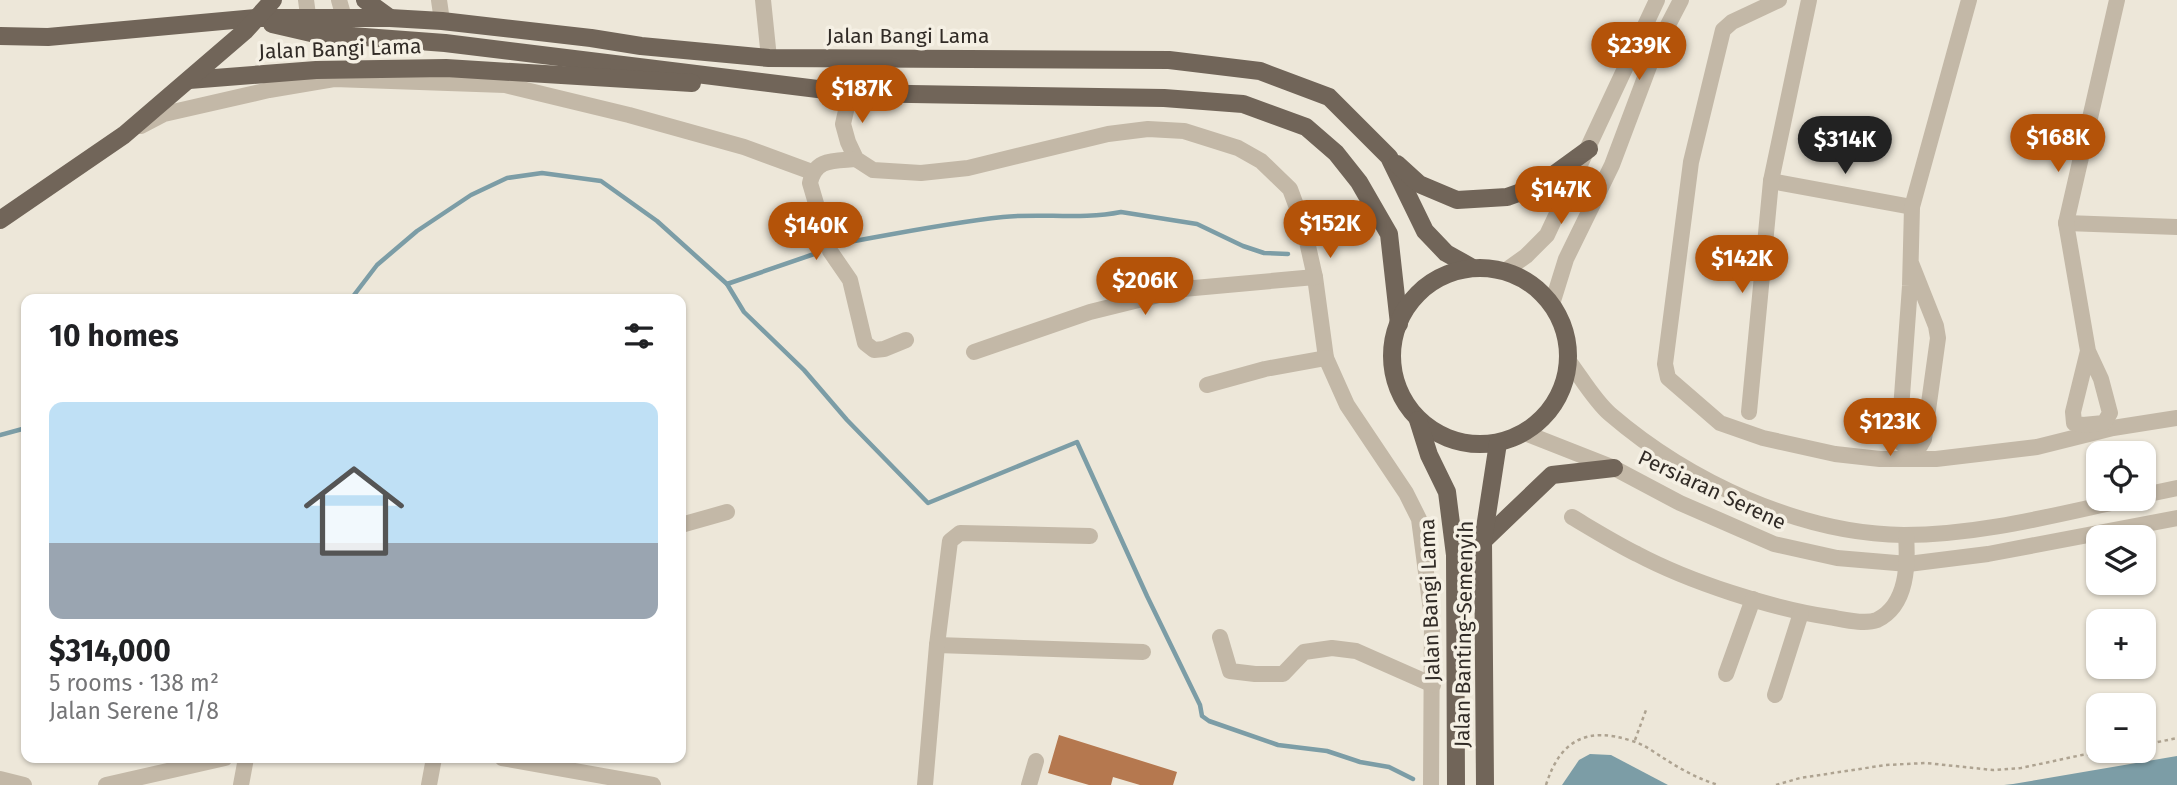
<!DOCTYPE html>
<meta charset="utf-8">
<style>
body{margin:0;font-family:"Fira Sans",sans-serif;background:#f6f6f6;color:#202124;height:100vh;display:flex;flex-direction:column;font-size:26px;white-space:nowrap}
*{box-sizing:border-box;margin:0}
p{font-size:23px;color:#757577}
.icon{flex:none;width:38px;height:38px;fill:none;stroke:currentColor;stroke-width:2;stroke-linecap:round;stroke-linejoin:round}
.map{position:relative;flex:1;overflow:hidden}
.drawer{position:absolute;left:21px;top:294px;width:665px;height:469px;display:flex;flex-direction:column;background:#fff;border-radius:14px;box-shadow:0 2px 5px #0004}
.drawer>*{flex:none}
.buttons{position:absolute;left:2086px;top:441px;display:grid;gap:14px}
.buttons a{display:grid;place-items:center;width:70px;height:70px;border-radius:14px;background:#fff;box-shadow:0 2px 5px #0004;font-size:35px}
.price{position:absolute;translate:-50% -60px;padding:0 16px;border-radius:24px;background:#b45309;color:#fff;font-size:23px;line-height:46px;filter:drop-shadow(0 2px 4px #0008)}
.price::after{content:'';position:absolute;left:50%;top:42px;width:21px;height:16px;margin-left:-10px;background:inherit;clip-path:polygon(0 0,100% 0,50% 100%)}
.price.selected{background:#222;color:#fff}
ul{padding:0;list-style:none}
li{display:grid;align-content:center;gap:14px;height:371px;padding:0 28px}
li span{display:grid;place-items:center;height:217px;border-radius:14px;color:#555}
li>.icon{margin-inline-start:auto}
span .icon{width:126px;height:126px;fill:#fffc;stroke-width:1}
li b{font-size:30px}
h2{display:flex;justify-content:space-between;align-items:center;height:84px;padding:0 28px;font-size:30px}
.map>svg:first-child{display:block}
.water{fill:#7c9da6}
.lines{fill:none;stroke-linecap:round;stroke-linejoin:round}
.stream{stroke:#7c9da6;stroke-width:4.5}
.building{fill:#b5784f}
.path{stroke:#aea391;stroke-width:2.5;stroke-dasharray:3.5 3.5;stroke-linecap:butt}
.minor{stroke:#c3b8a7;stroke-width:16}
.major{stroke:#716559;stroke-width:18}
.labels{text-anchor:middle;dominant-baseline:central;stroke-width:7;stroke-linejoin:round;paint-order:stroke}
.street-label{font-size:21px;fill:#312b26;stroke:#f5f0e4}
</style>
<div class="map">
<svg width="2177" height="785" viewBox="0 0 2177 785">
<rect width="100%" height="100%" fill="#ede7d9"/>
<g class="water">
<polygon points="1590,754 1611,755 1668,785 1562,785 1579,760"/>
<polygon points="2177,756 2177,785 2004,785 2013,784"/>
</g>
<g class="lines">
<g class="stream">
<path d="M833,245C889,235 946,223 1003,217C1042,213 1082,220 1121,212L1197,224L1243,246L1264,253L1288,254"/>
<polyline points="727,284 817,253"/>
<polyline points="351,299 377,265 417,231 471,195 507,178 542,173 601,181 657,221 727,284 744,312 804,370 847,420 928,503 1077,442 1147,596 1200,705 1202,716 1209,721 1278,745 1327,751 1360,762 1389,767 1413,779"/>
<polyline points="0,435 26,428"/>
</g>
</g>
<polygon class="building" points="1059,735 1177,772 1173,785 1140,785 1113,777 1111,785 1089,785 1048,773"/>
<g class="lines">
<g class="path">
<polyline points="1635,740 1646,710"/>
<polyline points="2144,745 2177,738"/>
<path d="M1546,785C1560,740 1587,726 1632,741C1644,744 1655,753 1665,759C1682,770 1699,779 1718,785"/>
<polyline points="1776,785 1800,778 1886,765 1926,763 1993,770 2021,768 2082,755 2116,751"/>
</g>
<g class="minor">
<polyline points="306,0 310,30"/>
<polyline points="339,0 347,28"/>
<polyline points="439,0 442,21"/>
<polyline points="763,0 769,58"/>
<polyline points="1779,0 1732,22 1723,30 1691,162 1665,364 1668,378 1720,423 1763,438 1835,454 1880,459 1936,459 2037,447 2113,428 2177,418"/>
<polyline points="850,93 843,124 848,142 856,159 873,170 921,173 968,168 1108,134 1148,129 1184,131 1238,148 1261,161 1290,189 1303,224 1315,277 1326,358 1347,405 1406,493 1419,519 1432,618 1431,785"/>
<polyline points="141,126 164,114 269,90 334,79 505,85 629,115 744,147 812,172"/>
<path d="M856,159C834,161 815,158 810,183L830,251L850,280L865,343L874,350L884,349L906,340"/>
<polyline points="1771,181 1912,207"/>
<polyline points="2066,223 2177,227"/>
<polyline points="1911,263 1936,326 1938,338 1924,439 1920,446 1909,449 1902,444 1899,437 1910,286 1912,207 1969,0"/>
<polyline points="1505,271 1526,256 1547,235 1657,0"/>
<polyline points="1552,304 1566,259 1612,165 1656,48 1681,0"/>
<polyline points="2088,351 2073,412 2074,423 2083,425 2104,423 2110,413 2101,379 2088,351 2066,223 2117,0"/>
<polyline points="974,352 1090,312 1183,289 1315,277"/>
<path d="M1568,360C1581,377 1594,400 1610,414C1688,481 1800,534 1904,535C1980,535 2054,515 2129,499"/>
<polyline points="1207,385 1265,369 1326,358"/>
<polyline points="1749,412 1771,181 1809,0"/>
<polyline points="1525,433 1614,468 1680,503 1774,544 1837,558 1908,564 1988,554 2177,518"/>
<polyline points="2144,495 2177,488"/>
<path d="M1572,517C1594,530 1615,543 1637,554C1690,582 1770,608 1829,617C1842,619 1864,625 1877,620C1908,605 1908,563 1906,535"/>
<polyline points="681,525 727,512"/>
<polyline points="1220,637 1230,671 1255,674 1283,674 1304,652 1332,648 1356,651 1433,685"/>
<polyline points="937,645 1143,652"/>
<polyline points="1726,674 1753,599"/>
<polyline points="1775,695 1801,613"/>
<polyline points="502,758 653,785"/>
<polyline points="0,779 24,785"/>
<polyline points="106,785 225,758"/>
<polyline points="241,785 246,758"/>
<polyline points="429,785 434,758"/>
<polyline points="925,785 937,645 950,541 960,533 1090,536"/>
<polyline points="1029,785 1036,761"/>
</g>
<g class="major">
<polyline points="365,0 390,18"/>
<polyline points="272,24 311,33 445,43 850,93 1164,98 1243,104 1306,127 1336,153 1359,182 1389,234 1399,324"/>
<polyline points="0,36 48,37 256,18 390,18 442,21 591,38 641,46 769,58 1169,60 1260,71 1329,97 1389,157 1425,231 1446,253 1471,267"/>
<polyline points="189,80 316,70 446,68 692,83"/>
<polyline points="1397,164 1419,184 1457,200 1507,197 1538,186 1589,149"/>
<polyline points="0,220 124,135 245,31 273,0"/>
<circle cx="1480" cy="356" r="88"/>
<polyline points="1418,420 1429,455 1447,492 1455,555 1456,785"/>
<polyline points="1483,541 1552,475 1614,468"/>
<polyline points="1485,785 1483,541 1498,443"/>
</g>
</g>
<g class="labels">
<g class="street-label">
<text x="908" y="36">Jalan Bangi Lama</text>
<text transform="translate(340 49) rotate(-2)">Jalan Bangi Lama</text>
<text transform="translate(1712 490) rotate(25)">Persiaran Serene</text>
<text transform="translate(1430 600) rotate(-92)">Jalan Bangi Lama</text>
<text transform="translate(1464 634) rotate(-89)">Jalan Banting-Semenyih</text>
</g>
</g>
</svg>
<div class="buttons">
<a><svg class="icon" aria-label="locate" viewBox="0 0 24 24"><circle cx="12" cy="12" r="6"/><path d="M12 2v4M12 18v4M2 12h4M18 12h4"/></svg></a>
<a><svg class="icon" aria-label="layers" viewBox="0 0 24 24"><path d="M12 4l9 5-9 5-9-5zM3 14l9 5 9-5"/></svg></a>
<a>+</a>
<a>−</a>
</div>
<b class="price" style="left:1639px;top:82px">$239K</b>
<b class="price" style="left:862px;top:125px">$187K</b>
<b class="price" style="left:2058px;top:174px">$168K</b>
<b class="price selected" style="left:1845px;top:176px">$314K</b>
<b class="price" style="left:1561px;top:226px">$147K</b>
<b class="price" style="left:1330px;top:260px">$152K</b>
<b class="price" style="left:816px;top:262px">$140K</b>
<b class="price" style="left:1742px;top:295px">$142K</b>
<b class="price" style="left:1145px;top:317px">$206K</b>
<b class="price" style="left:1890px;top:458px">$123K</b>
<section class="drawer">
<h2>10 homes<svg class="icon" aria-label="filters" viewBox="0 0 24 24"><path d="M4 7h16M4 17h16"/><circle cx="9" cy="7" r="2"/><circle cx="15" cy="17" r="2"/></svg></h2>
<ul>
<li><span style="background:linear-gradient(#bfe0f5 65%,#9aa5b1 0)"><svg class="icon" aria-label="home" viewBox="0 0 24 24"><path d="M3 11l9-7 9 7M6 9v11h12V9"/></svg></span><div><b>$314,000</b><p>5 rooms · 138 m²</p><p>Jalan Serene 1/8</p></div></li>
</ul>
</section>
</div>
